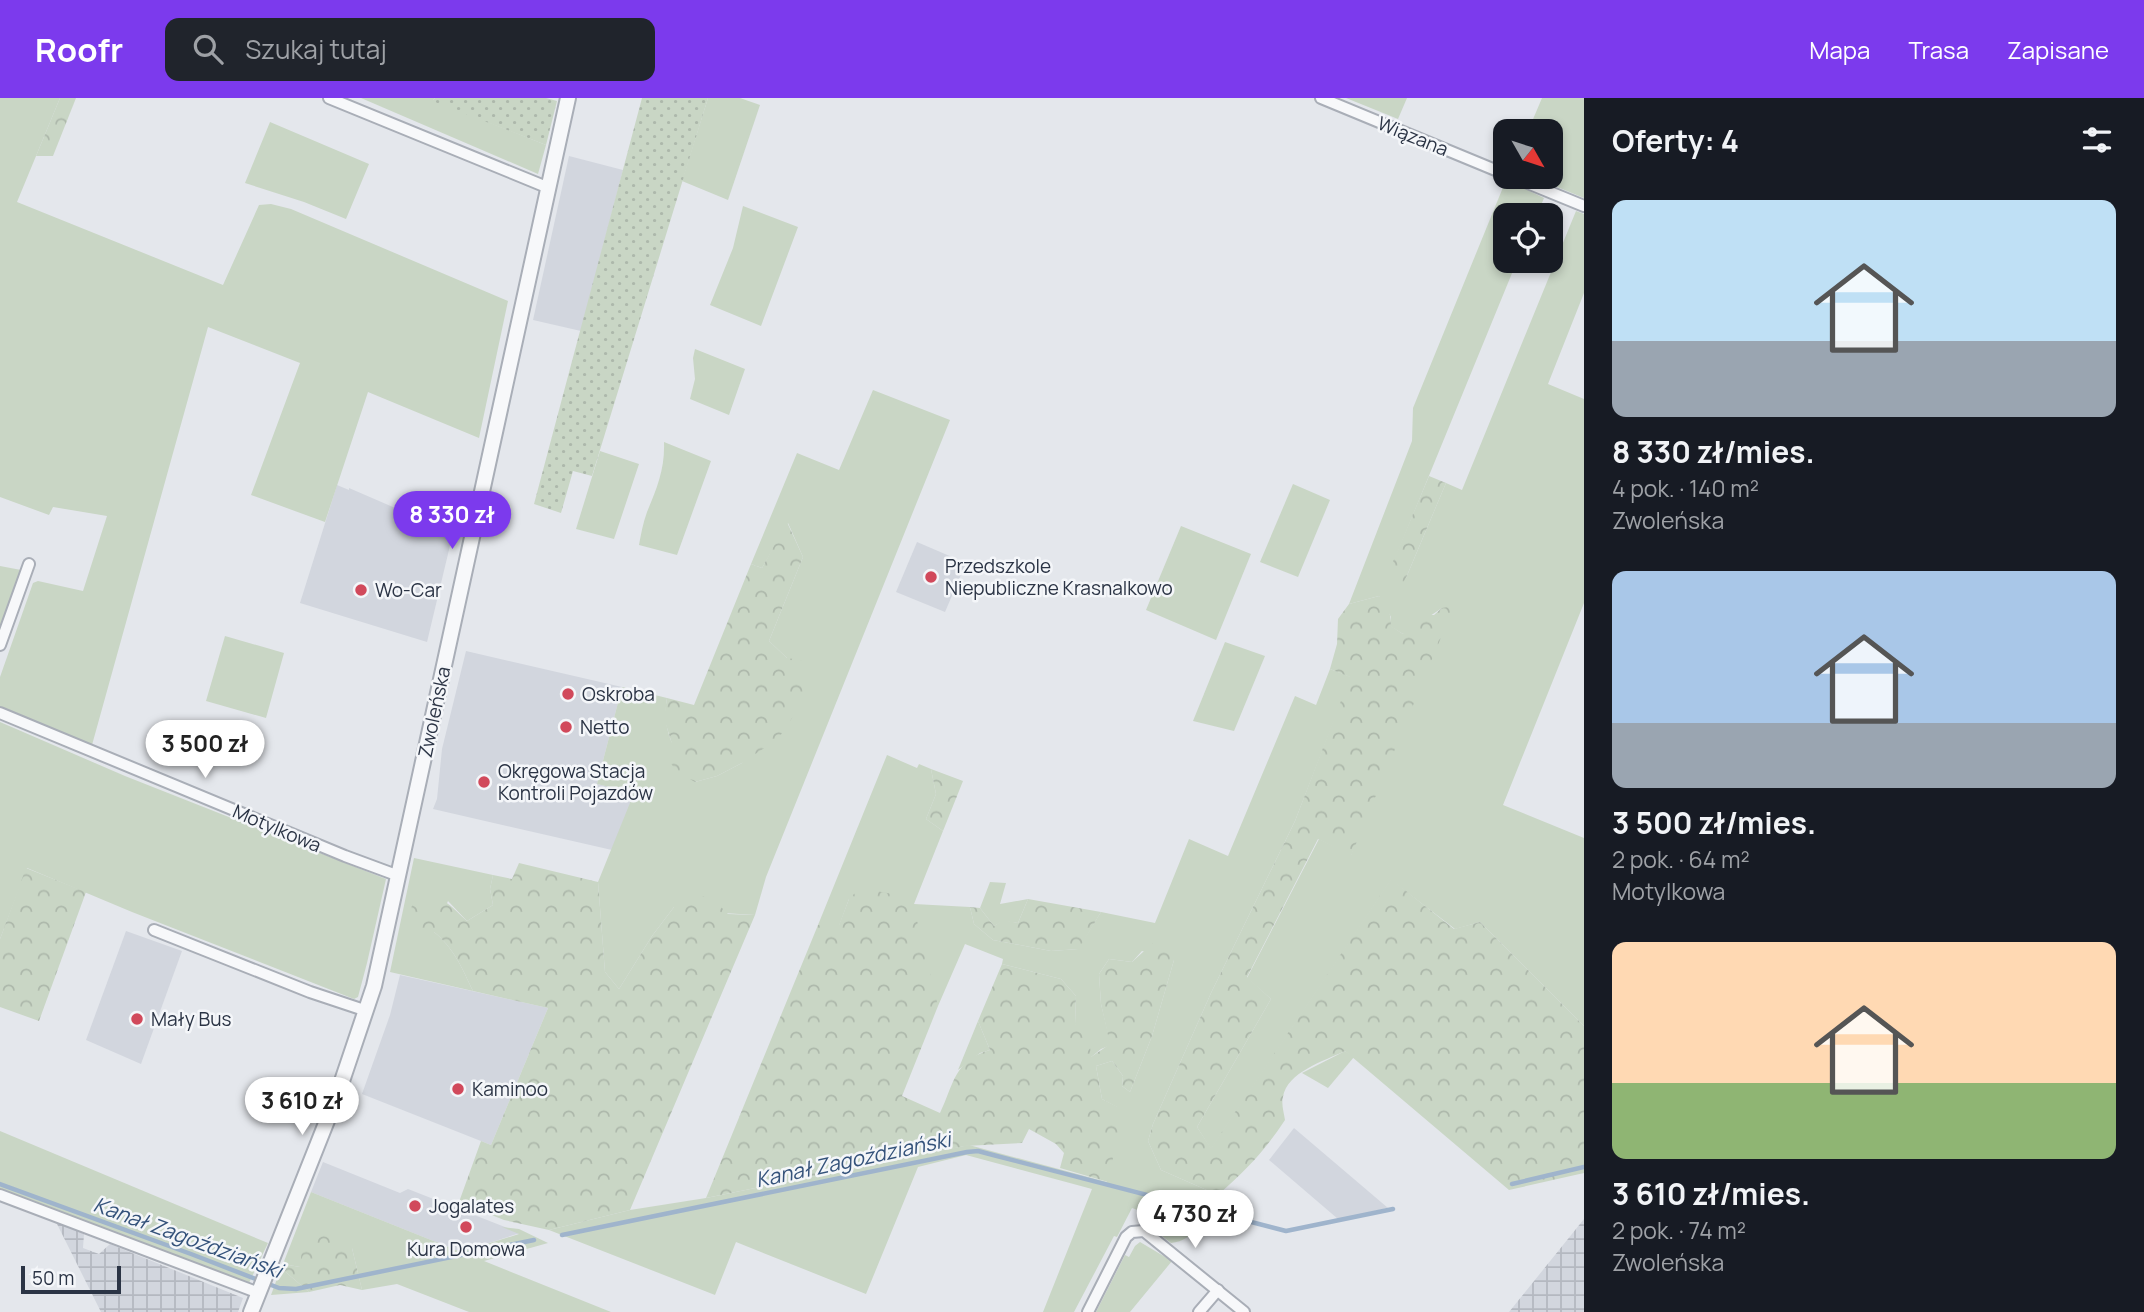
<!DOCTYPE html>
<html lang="pl">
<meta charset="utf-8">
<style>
body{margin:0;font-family:Manrope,sans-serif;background:#20242c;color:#f1f3f6;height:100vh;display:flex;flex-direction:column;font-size:26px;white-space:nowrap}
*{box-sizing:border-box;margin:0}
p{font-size:23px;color:#9ea1a6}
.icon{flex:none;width:38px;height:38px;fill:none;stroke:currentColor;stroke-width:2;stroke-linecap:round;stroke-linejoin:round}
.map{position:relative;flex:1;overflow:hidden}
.details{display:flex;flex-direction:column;background:#171b24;width:560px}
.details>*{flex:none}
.needle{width:46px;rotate:129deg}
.controls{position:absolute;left:1493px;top:21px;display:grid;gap:14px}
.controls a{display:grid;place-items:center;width:70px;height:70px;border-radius:14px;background:#171b24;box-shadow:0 4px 10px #0003;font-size:35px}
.scale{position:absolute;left:21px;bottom:18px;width:100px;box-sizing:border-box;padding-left:7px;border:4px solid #2b3445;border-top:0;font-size:19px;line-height:24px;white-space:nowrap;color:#2b3445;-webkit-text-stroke:5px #f4f6f9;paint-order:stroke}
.price{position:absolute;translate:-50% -60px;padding:0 16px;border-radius:24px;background:#fff;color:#222;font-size:23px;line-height:46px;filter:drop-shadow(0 2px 4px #0008)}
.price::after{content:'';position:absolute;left:50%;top:42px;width:21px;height:16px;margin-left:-10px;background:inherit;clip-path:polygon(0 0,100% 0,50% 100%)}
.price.current{background:#7c3aed;color:#fff}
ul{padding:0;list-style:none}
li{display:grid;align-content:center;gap:14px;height:371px;padding:0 28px}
li span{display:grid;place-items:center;height:217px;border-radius:14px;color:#555}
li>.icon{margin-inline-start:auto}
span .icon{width:126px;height:126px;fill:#fffc;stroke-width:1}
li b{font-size:30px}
h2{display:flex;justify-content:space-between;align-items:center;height:84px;padding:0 28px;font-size:30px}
header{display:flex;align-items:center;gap:42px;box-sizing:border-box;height:98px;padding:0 35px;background:#7c3aed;color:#fff}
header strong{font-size:33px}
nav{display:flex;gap:38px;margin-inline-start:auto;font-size:24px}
.search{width:490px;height:63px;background:#20242c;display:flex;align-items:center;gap:18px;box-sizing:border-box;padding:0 24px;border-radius:14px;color:#9ea1a6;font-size:26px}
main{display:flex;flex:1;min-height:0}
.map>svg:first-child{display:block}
.built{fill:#d2d6de}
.industrial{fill:url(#industrial-grid)}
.grass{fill:#c9d6c5}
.forest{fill:url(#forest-crowns)}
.park{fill:url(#park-dots)}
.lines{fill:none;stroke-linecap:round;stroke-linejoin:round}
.stream{stroke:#9fb4cc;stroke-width:4.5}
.minor-casing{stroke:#a9aeb7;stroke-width:14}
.tertiary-casing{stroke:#a9aeb7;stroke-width:18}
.minor{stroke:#f7f8fa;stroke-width:10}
.tertiary{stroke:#f7f8fa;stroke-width:14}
.poi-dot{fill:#d1495b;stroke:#f4f6f9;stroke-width:2.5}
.labels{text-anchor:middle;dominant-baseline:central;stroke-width:5;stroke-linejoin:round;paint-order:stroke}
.street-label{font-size:19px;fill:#2b3445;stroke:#f4f6f9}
.poi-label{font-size:19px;fill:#2b3445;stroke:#f4f6f9;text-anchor:start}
.water-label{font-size:21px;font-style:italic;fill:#34527a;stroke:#f4f6f9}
</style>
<header>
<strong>Roofr</strong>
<div class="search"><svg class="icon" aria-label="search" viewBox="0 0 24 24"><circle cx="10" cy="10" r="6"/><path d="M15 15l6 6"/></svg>Szukaj tutaj</div>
<nav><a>Mapa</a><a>Trasa</a><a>Zapisane</a></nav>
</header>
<main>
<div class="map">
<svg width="1584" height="1214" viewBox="0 0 1584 1214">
<defs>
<pattern id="industrial-grid" width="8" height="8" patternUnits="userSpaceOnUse" patternTransform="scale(1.75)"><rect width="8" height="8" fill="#d2d6de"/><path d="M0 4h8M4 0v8" fill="none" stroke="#b4b8c0"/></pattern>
<pattern id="forest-crowns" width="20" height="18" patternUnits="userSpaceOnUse" patternTransform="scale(1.75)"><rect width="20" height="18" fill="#c9d6c5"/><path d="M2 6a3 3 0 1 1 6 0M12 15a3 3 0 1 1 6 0" fill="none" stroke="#adb8ab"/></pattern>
<pattern id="park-dots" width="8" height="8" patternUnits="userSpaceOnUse" patternTransform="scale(1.75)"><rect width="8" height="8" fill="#c9d6c5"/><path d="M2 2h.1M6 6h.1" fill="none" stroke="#adb8ab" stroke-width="1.8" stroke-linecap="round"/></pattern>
</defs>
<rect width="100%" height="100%" fill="#e4e7ec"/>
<g class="built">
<polygon points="569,58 623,72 581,233 533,222"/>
<polygon points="337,387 349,392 349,390 453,435 427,544 300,505"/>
<polygon points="917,444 966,465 945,514 896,494"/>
<polygon points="466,553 622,589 597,686 635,695 612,752 433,711 437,701 442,651"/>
<polygon points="126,833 182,853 141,966 86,942"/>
<polygon points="400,877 548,910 491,1047 362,996 390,917"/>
<polygon points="1294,1030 1388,1110 1338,1121 1269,1062"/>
<polygon points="323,1064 400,1095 408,1091 520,1135 461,1154 311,1094"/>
</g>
<g class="industrial">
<polygon points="1584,1121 1584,1214 1509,1214 1526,1193"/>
<polygon points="56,1124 84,1136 83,1150 99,1156 110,1146 243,1200 238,1214 101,1214"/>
</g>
<g class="grass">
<polygon points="0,0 60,0 17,104 223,187 259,107 271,106 291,111 508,203 479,340 368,294 325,424 251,397 300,265 208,229 92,647 0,609 0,579 33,485 38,483 83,493 107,418 53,409 49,417 0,399"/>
<polygon points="361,0 435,0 433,2 546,47 538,76"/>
<polygon points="708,0 740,0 760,7 728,102 682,83"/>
<polygon points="1346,0 1407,0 1398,21"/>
<polygon points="1542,0 1584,0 1584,100 1533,79 1550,79 1550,33 1528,33"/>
<polygon points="270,24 369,66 346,121 304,104 245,85"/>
<polygon points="1506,82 1544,100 1537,117 1505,117 1505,163 1517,163 1385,485 1406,480 1446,385 1462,392 1576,113 1584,116 1584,195 1548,286 1584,301 1584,505 1503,707 1584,740 1584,928 1480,824 1455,831 1391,782 1211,1051 1197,1029 1271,901 1247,880 1319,741 1351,757 1442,510 1403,536 1390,528 1391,519 1379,498 1349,506 1412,343 1413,310"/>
<polygon points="743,108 798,129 761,228 710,207 733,150"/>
<polygon points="695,251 745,271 729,317 690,301 695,281 693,260"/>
<path d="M873,292L950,322L766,779L755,817L723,815L674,809L652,838L619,891L605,874L598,784L634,695L597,686L622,589L667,600C661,638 677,654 695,684L717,678L742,665L787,560L769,543L803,459L788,425L762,470L751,466L797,355L839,372Z"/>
<path d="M664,344L711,363L677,457L639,447C641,436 643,425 647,414C657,390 665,371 664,344Z"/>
<polygon points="600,353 639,366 614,441 576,431"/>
<polygon points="1293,386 1330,402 1298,479 1260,464"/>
<polygon points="1181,428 1251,456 1216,542 1146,512"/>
<polygon points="0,468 21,472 0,531"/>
<polygon points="225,538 284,555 266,620 206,603"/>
<polygon points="1225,544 1265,558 1234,633 1193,623"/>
<path d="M1330,571L1351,579L1295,723L1211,895L1153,1026L1148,1043L1161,1072L1218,1097C1208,1117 1195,1143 1171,1145L1144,1124L1146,1115L1132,1110L1117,1139L1114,1138L1074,1214H1043L1092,1091L966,1057L918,1069L866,1196L736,1144L715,1197L549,1132L630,1112L706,1100L969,1047L1107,1084L1117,1009L1102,1001L1096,968L1112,963L1123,978L1122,988L1130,994L1152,938L1174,862L1142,853L1132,864L1109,861L1099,876L1101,906L1111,947L1101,951L1090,960L1075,926L1076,898L1061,881L1002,866L1003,861L965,846L938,908L915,896L849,801L839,828L818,827L887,657L917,670L919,666L931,671L936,696L926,721L943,733L914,806L970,809L974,826L993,842L1051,853L1078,851L1101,814L1155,825L1189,741L1228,758L1295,598L1316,607Z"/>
<polygon points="0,624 125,678 386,781 367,865 358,899 354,901 132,814 27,770 0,841"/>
<path d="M414,760L493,777L490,791L493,807L467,823L448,803L434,834C454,850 462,870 473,893L390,874Z"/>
<polygon points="990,784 1006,785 1000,806 1028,801 1018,825 1003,823 994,828 980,810"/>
<polygon points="978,923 990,952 980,955 958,972"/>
<polygon points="1345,953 1354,959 1328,990 1302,975"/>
<polygon points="0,1033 268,1145 249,1185 0,1091"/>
<polygon points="311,1094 461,1154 519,1136 502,1129 519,1131 548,1145 484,1163 611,1214 469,1214 397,1186 362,1192 352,1150 300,1169 283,1166"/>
<polygon points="1140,1144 1172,1163 1130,1214 1096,1214 1125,1157 1129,1159 1135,1148"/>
<polygon points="281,1170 309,1194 271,1197"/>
</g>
<g class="forest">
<polygon points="60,0 76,0 53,58 36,58"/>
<polygon points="1429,378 1446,385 1406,480 1397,494 1384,485"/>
<polygon points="787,424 803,459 769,543 787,560 806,563 806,599 778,641 742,665 717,678 695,684 677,674 663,654 672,646 664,620 667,600 694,607 751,466 762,470"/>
<path d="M1379,498C1388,507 1391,515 1391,528L1403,536L1412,517H1434L1442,510L1454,508L1351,758L1318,741L1247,879L1271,901L1197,1029L1211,1050L1391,781L1454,831L1480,824L1584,928V1075L1509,1092L1345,953C1324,963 1287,974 1283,999C1281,1006 1284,1015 1285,1022C1263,1055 1247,1071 1218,1097L1161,1072L1148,1043L1153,1026L1211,895L1295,723L1350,579L1330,571L1337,546L1338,521L1349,506Z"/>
<polygon points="931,671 963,683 943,733 926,721 936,696"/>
<path d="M519,765L598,784L605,874L619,891L652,838L674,809L703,798L716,804L728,816L755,817L630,1112L549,1132L504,1122L459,1104L481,1043L491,1047L548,910L473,893C462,870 454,850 434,834L423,836L408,821L413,804C441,793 447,805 467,823L493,807L490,791L493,777L512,781Z"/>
<polygon points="26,770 86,794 39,923 0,909 0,841"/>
<path d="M860,790L898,797L913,806L938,908L902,998L940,1015C954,986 954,962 990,952L978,923L1002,866L1061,881L1076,898L1075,926L1086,930L1090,948L1091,959L1110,946L1101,906L1099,876L1109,861L1132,864L1154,844L1170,851L1174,862L1152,938L1130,994L1122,988L1123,978L1112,963L1096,968L1102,1001L1118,1009L1122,1017L1108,1084L1060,1070L1064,1055L1056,1046L1029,1031L1022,1045L965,1048L706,1100L818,827H839L849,801Z"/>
<polygon points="1028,801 1101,814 1079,851 1051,853 993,842 974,826 970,809 980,810 994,828 1003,822 1018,825"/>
<polygon points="327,1128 352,1150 362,1192 340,1187 309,1194 281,1170 283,1166 300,1169 304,1134"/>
</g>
<g class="park">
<polygon points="435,0 546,0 557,3 546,47 432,3"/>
<polygon points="642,0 708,0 592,378 573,373 561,415 534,406"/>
</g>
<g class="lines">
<g class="stream">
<polyline points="0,1086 191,1156 279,1190 296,1191 534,1142"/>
<polyline points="1512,1086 1584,1069"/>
<polyline points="562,1137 967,1054 978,1053 993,1057 1286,1133 1393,1111"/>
</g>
<g class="minor-casing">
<g id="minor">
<polyline points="329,0 549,90"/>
<polyline points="1321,0 1505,76"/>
<polyline points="1513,79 1584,108"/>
<polyline points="0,547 29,466"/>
<polyline points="0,615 345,758 399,778"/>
<polyline points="154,832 310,894 367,913"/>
<polyline points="0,1097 259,1195"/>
<polyline points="1088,1214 1126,1139 1132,1134 1144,1133 1244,1214"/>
<polyline points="1199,1214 1218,1192"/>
</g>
</g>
<g class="tertiary-casing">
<polyline id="tertiary" points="251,1214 338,995 374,888 568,0"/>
</g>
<use href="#minor" class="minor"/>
<use href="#tertiary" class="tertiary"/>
</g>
<g class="poi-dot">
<circle cx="931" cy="479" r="7"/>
<circle cx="361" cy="492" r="7"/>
<circle cx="568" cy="596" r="7"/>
<circle cx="566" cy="629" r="7"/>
<circle cx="484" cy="684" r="7"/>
<circle cx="137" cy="921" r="7"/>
<circle cx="458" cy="991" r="7"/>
<circle cx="415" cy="1108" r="7"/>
<circle cx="466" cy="1129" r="7"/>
</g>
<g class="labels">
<g class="street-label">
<text transform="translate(1413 38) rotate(22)">Wiązana</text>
<text transform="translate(434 614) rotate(-78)">Zwoleńska</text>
<text transform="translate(277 730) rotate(23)">Motylkowa</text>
</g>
<g class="poi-label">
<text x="945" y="468">Przedszkole<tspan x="945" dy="22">Niepubliczne Krasnalkowo</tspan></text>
<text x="375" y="492">Wo-Car</text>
<text x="582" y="596">Oskroba</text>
<text x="580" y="629">Netto</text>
<text x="498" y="673">Okręgowa Stacja<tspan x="498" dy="22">Kontroli Pojazdów</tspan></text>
<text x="151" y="921">Mały Bus</text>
<text x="472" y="991">Kaminoo</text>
<text x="429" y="1108">Jogalates</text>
<text x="466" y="1151" text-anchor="middle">Kura Domowa</text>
</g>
<g class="water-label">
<text transform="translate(853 1061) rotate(-12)">Kanał Zagoździański</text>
<text transform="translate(188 1139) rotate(20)">Kanał Zagoździański</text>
</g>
</g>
</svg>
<div class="controls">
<a><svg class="needle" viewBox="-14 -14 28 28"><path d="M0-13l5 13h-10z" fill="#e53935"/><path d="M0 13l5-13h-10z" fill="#9ea1a6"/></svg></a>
<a><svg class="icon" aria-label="locate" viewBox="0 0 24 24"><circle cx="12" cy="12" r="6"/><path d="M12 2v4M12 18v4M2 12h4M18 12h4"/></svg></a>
</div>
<div class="scale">50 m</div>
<b class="price current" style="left:452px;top:453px">8 330 zł</b>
<b class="price" style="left:205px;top:682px">3 500 zł</b>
<b class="price" style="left:302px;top:1039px">3 610 zł</b>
<b class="price" style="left:1195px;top:1152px">4 730 zł</b>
</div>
<section class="details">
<h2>Oferty: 4<svg class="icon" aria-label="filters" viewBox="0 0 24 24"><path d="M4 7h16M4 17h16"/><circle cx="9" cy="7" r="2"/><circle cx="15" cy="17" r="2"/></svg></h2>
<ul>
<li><span style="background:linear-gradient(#bfe0f5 65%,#9aa5b1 0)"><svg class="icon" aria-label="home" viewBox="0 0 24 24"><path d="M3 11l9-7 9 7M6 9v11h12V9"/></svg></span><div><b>8 330 zł/mies.</b><p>4 pok. · 140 m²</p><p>Zwoleńska</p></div></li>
<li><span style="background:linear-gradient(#a9c7e8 70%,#9aa5b1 0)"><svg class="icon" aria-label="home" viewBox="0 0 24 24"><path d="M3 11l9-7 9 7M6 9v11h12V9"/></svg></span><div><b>3 500 zł/mies.</b><p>2 pok. · 64 m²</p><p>Motylkowa</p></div></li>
<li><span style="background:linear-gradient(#ffd9b3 65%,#8fb573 0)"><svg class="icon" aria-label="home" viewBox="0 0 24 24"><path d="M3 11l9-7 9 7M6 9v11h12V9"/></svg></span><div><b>3 610 zł/mies.</b><p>2 pok. · 74 m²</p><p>Zwoleńska</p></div></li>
</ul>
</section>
</main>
